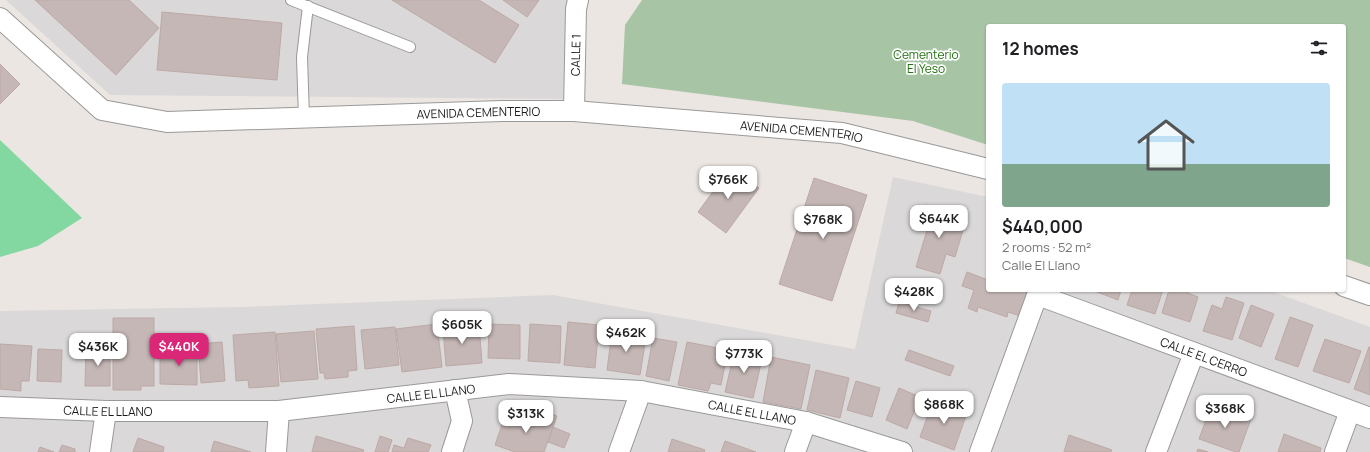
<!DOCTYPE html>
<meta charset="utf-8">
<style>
body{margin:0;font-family:Manrope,sans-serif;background:#f6f6f6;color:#202124;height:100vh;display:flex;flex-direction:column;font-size:15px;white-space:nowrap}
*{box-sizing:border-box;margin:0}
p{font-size:13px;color:#757577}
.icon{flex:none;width:22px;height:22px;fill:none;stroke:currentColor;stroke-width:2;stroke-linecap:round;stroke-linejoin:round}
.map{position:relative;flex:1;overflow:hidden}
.side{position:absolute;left:986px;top:24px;width:360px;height:268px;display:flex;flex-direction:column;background:#fff;border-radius:4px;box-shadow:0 1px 3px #0004}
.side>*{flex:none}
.price{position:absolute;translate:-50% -34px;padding:0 9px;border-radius:8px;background:#fff;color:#222;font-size:13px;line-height:26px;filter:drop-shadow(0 1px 2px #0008)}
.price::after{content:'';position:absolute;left:50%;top:24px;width:12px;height:9px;margin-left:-6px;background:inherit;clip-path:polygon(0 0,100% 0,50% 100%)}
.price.selected{background:#db2777;color:#fff}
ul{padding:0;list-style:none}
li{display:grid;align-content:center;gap:8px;height:212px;padding:0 16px}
li span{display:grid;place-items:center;height:124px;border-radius:4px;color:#555}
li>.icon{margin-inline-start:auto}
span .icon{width:72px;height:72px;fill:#fffc;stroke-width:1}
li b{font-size:17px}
h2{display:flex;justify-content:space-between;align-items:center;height:48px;padding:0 16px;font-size:17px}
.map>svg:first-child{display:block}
.residential{fill:#dad8d9}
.cemetery{fill:#a7c4a4}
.pitch{fill:#83d8a2}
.building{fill:#c4b7b5;stroke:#bda9a5}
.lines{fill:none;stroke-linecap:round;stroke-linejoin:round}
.lane-casing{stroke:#999;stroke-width:12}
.street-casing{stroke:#999;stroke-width:22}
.lane{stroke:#fff;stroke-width:10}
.street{stroke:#fff;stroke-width:20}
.labels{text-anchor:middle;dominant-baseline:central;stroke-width:3.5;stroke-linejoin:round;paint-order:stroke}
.park-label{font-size:12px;fill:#227211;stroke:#fff}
.street-label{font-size:12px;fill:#1c1c1c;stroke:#fff}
</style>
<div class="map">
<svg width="1370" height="452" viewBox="0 0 1370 452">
<rect width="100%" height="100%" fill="#ece6e2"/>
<g class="residential">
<polygon points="6,0 569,0 563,99 110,95"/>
<polygon points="893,177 988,197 988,290 1268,290 1370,327 1370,452 0,452 0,311 240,307 553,295 855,349"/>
</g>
<polygon class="cemetery" points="642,0 1370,0 1370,267 1344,258 1344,26 988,26 988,145 913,121 622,84 625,25"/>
<polygon class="pitch" points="0,140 82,218 38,246 0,257"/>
<g class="building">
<polygon points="35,0 129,0 159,28 116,75"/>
<polygon points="392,0 479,0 519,25 495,63"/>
<polygon points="503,0 539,0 527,17"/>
<polygon points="162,12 282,23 277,80 157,70"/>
<polygon points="0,64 20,84 0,104"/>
<polygon points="731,167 759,188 726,233 698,212"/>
<polygon points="814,178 867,195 832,301 779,284"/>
<polygon points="927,205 957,214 954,224 964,227 955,257 946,254 940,274 916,267 930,220 924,218"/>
<polygon points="967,272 988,280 988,290 1018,290 1028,293 1020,316 1008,312 1007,317 978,307 977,312 968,308 974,290 962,286"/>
<polygon points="1092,290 1121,290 1118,300"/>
<polygon points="1132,290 1163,290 1155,314 1127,305"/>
<polygon points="1169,290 1189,290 1188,293 1198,297 1190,322 1162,313"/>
<polygon points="1226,297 1244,303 1232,340 1203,331 1212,305 1222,309"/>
<polygon points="899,302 931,311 928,322 896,313"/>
<polygon points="1251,305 1274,314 1261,347 1239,338"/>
<polygon points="1290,317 1313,325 1298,367 1275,359"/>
<polygon points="113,318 154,318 154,386 141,386 141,390 113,390"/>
<polygon points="568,322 599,325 595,368 564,365"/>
<polygon points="437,324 442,367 402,372 396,329"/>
<polygon points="479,324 482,363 446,366 443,327"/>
<polygon points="489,324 520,325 520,359 488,358"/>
<polygon points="530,324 561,326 560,363 528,361"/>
<polygon points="354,326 357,370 348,371 348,377 325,379 324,373 320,373 316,329"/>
<polygon points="395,327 399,365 365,369 361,330"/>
<polygon points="314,331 318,379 281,382 276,334"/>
<polygon points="275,332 279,386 249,388 248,380 236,381 233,335"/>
<polygon points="612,332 646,337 640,375 607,370"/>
<polygon points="653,338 677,342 669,381 646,376"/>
<polygon points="1325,339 1361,351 1349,383 1313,371"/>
<polygon points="222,342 225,381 201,383 198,344"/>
<polygon points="687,342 728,350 721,385 711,383 708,391 678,385"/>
<polygon points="0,344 32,346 29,381 21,381 21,391 0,389"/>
<polygon points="1369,347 1370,347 1370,395 1354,389"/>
<polygon points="86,348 110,349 110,386 85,386"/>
<polygon points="38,349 62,350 61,382 37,381"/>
<polygon points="735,349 763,355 753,398 725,392"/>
<polygon points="160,350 197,350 197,385 160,384"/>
<polygon points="909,350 954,366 950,376 905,360"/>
<polygon points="771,357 810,365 801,409 763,402"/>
<polygon points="816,370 849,378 840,418 807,410"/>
<polygon points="856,381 880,388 872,417 847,410"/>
<polygon points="899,388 920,397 907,429 886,420"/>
<polygon points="933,401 967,413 954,450 920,437"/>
<polygon points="1211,406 1251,419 1239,452 1236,452 1199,439"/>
<polygon points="541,410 557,416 544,452 515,452 495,445 505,416 535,427"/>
<polygon points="553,427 570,434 564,448 548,442"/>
<polygon points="1284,434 1321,448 1320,452 1278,452"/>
<polygon points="1069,435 1112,450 1111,452 1064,452"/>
<polygon points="316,436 364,450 363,452 312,452"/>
<polygon points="380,436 392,440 388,452 375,452"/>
<polygon points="138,438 164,447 163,452 133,452"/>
<polygon points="408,438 431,445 428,452 392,452 394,445 404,448"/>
<polygon points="672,439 705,450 704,452 668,452"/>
<polygon points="214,441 251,452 211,452"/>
<polygon points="725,441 756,452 721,452"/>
<polygon points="62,445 75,449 75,452 59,452"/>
<polygon points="40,447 54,452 38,452"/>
<polygon points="1198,449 1208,452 1197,452"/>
</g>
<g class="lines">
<g class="lane-casing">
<g id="lane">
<polyline points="291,0 410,47"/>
<polyline points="304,118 302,57 308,6"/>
</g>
</g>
<g class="street-casing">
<g id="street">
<path id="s1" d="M0,18L102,110L167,122L502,111H574L842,133L988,169"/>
<path id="s2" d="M574,111L576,9L578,0"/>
<polyline points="1344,286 1370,295"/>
<path id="s3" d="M1038,295L1370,418"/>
<path id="s4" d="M0,407L106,411H279L509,384L641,391L806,422L902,452"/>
<polyline points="100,452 106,411"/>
<polyline points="276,452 279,411"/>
<polyline points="452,452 462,421 455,390"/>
<polyline points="619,452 641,391"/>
<polyline points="795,452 806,422"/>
<polyline points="980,452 1039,290"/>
<polyline points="1156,452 1194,353"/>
<polyline points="1335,452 1350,411"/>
</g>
</g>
<use href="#lane" class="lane"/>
<use href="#street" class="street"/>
</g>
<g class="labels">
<g class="park-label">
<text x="926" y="54">Cementerio<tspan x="926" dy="14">El Yeso</tspan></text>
</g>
<g class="street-label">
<text stroke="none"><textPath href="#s2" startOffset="56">CALLE 1</textPath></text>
<text stroke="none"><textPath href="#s1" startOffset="515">AVENIDA CEMENTERIO</textPath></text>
<text stroke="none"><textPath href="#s1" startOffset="839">AVENIDA CEMENTERIO</textPath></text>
<text stroke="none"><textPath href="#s3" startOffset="177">CALLE EL CERRO</textPath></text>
<text stroke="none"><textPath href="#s4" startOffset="432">CALLE EL LLANO</textPath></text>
<text stroke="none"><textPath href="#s4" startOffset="108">CALLE EL LLANO</textPath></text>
<text stroke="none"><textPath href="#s4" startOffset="756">CALLE EL LLANO</textPath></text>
</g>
</g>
</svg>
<b class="price" style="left:728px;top:200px">$766K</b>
<b class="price" style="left:939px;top:239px">$644K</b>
<b class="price" style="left:823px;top:240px">$768K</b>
<b class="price" style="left:914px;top:312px">$428K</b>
<b class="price" style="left:462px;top:345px">$605K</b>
<b class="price" style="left:626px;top:353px">$462K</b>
<b class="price" style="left:98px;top:367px">$436K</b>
<b class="price selected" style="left:179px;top:367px">$440K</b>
<b class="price" style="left:744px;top:374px">$773K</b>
<b class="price" style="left:944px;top:425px">$868K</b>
<b class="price" style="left:1225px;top:429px">$368K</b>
<b class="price" style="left:526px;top:434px">$313K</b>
<section class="side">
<h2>12 homes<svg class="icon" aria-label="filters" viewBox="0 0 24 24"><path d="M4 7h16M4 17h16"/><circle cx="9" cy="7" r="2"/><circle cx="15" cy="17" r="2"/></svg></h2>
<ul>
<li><span style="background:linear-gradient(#bfe0f5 65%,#7fa58c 0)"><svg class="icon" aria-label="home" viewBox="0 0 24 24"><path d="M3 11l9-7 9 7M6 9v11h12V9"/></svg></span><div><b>$440,000</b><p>2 rooms · 52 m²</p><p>Calle El Llano</p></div></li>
</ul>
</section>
</div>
